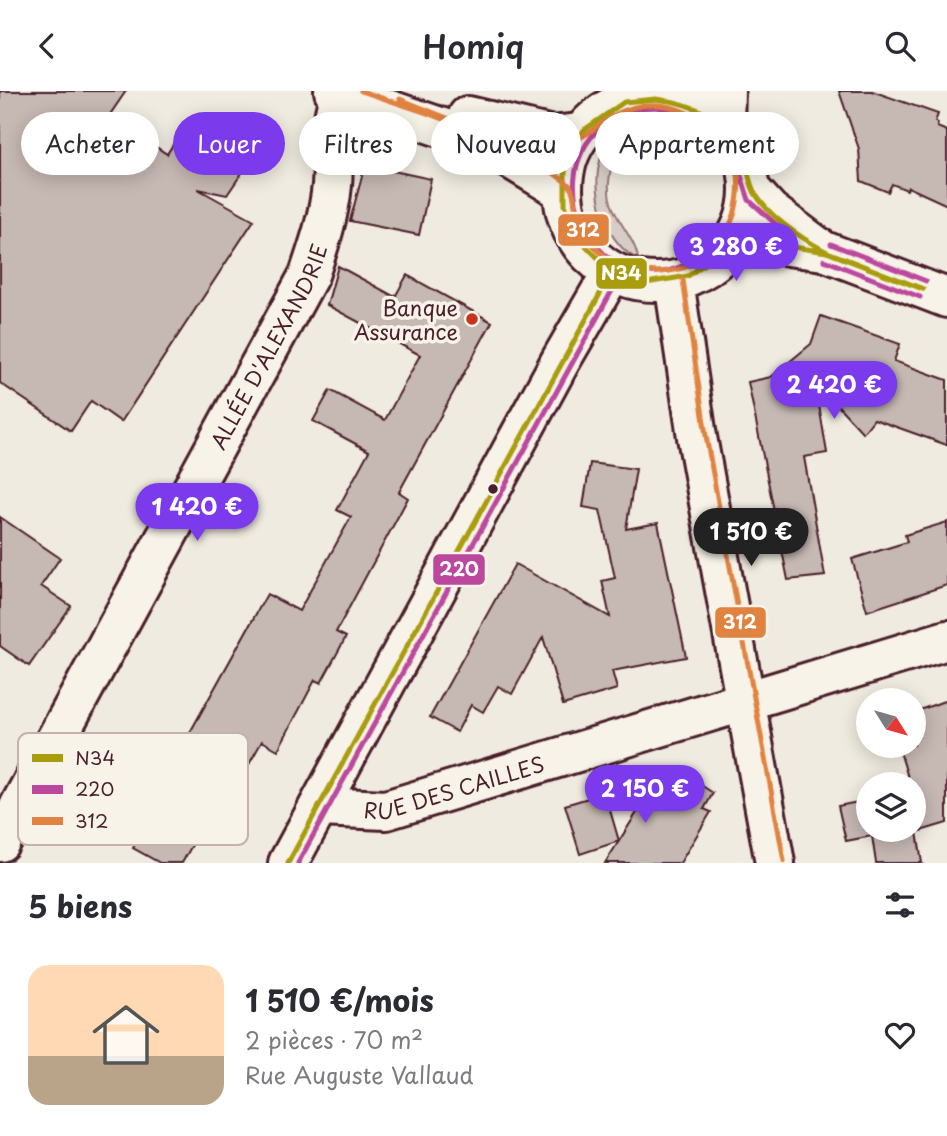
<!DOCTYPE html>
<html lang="fr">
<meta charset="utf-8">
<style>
body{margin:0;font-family:"Playpen Sans",sans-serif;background:#f7f7f7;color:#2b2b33;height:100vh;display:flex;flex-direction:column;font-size:26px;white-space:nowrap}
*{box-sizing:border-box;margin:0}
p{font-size:23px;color:#7c7c81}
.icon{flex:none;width:38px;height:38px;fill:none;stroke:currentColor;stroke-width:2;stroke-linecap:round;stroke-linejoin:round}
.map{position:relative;height:772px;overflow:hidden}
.details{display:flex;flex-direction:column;background:#fff;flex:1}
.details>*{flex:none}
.guide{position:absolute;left:21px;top:21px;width:906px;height:63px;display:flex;gap:14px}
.needle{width:46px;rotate:127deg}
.buttons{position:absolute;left:856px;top:597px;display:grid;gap:14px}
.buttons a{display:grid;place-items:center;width:70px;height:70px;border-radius:50%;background:#fff;box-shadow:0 4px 18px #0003;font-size:35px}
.price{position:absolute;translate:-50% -60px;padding:0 16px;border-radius:24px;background:#7c3aed;color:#fff;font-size:23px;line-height:46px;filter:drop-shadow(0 2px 4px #0008)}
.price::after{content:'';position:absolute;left:50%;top:42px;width:21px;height:16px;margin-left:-10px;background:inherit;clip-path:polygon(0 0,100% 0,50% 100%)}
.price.on{background:#222;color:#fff}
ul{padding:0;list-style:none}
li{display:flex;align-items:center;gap:21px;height:175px;padding:0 28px}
li span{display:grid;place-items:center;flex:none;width:196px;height:140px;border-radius:21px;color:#555}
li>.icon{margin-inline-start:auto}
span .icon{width:84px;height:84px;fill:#fffc;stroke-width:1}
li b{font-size:30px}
h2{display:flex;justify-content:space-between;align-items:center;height:84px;padding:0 28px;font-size:30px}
.tag{padding:0 24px;border-radius:32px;background:#fff;box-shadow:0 4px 18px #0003;font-size:24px;line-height:63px}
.tag.on{background:#7c3aed;color:#fff}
header{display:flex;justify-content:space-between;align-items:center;height:91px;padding:0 28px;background:#fff;font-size:32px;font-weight:600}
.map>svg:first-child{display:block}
.green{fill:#d8cdc6;stroke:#917678;stroke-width:2}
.building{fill:#c6b8b3;stroke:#4a1f2b;stroke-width:2}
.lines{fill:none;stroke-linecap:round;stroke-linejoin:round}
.minor-casing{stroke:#4a1f2b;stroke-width:44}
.major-casing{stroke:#4a1f2b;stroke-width:44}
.minor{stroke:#f7f3e8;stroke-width:38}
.major{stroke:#f7f3e8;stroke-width:38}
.bus-1-casing{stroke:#f7f3e8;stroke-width:10}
.bus-2-casing{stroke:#f7f3e8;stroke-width:10}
.bus-3-casing{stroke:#f7f3e8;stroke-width:10}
.bus-1{stroke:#a99c0d;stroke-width:5}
.bus-2{stroke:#bb489d;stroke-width:5}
.bus-3{stroke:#e18340;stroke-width:5}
.poi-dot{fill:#c8321e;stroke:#f7f3e8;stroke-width:2.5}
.bus-dot{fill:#4a1f2b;stroke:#f7f3e8;stroke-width:2.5}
.labels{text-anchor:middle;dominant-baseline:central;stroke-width:7;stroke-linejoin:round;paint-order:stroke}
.poi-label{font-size:21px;fill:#4a1f2b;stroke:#f7f3e8;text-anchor:end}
.street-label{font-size:21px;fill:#4a1f2b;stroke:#f7f3e8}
.key{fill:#f7f3e8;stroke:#c3b3af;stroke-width:2}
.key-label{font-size:19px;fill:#4a1f2b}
.line-badge{stroke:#f7f3e8;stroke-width:2.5}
.badge-label{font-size:19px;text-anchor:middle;font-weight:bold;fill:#fff}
</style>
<header><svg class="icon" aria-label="back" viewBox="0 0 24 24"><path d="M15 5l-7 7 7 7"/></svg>Homiq<svg class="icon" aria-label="search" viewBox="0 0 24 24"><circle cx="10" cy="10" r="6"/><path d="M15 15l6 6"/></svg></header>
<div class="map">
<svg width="947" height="772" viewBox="0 0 947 772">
<rect width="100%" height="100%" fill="#f0ebe0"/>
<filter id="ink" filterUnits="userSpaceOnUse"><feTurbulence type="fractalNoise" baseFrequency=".0143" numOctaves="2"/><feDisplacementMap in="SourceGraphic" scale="14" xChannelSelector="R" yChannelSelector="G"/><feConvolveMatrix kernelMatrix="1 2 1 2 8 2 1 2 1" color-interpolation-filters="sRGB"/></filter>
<g filter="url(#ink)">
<path class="green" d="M611,50C616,71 604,91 611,112C617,131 636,149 638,168C601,153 583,78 611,50Z"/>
<g class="building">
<polygon points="0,0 126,0 109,25 167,63 186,33 248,73 227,104 198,98 254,129 121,331 91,310 71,340 0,292"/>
<polygon points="839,0 872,0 938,23 935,31 938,32 937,36 947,40 947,114 908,96 907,99 892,93 888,101 861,90 859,58"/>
<polygon points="365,74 431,88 419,144 350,130"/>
<polygon points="338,175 395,206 407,184 492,231 399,401 408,407 336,541 346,546 321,592 315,589 278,659 262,650 222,722 213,717 182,772 160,772 133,757 180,674 174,671 188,645 267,503 299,520 351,426 337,419 369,360 313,330 330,299 385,329 420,264 327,214"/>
<polygon points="821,225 900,253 894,270 947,289 947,354 874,328 863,342 815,290 827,362 804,366 825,485 788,489 748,291 771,286 811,253"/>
<polygon points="590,372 636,378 626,438 658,432 686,566 612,580 617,598 563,614 543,546 512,603 498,595 483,621 471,614 457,641 430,626 515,473 610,526 602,490 615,487 600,419 583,416"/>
<polygon points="0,426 60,467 41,495 71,515 29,575 0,555"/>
<polygon points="947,431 947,494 867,520 852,468 907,451 905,444"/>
<polygon points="947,609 947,732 917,741 922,772 876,772 872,745 846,750 838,715 868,709 868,738 914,738 914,693 910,693 898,654 914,654 914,621"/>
<polygon points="678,679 713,702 704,718 711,721 680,772 605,772 619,750 580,763 565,714 605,702 619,750 643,712 654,719"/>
</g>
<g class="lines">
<g class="minor-casing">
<g id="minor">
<polyline points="670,6 681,0"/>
<polyline points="724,34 725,0"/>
<polyline points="674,190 697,346 775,772"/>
<path id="s1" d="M319,716L386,719L947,549"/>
<path id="s2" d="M0,751L309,184C319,154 329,125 332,94C335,60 327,35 341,3"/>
<polyline points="288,772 561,269 612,181"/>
</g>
</g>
<g class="major-casing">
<g id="major">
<polyline points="334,0 481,50 563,100"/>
<circle cx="656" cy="98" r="93"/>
<polyline points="468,25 552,45 582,42"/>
<polyline points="750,98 770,120 822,159"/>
<polyline points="733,152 759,151 824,160 947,207"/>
</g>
</g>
<use href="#minor" class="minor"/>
<use href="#major" class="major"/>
<g class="bus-1-casing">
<g id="bus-1">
<path d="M656,8C692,12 728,27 743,63C748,76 748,91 756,104C771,127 803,148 827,161L759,151L733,152L688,185L646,192L609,178L581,150L565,114V75L584,39L624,11Z"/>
<polyline points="827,161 923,198"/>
<polyline points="827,161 923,198"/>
<polyline points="288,772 612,181"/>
</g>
</g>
<g class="bus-2-casing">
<g id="bus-2">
<path d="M656,16L699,28L722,46L735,66L749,109L790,146C772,144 749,138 731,143C724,146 716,154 709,159C679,181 652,190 616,171C601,164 589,146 582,131C558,74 593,18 656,16Z"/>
<polyline points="831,153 926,190"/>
<polyline points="824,169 920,206"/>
<polyline points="298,772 620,185"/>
</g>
</g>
<g class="bus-3-casing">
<g id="bus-3">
<path d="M361,0C432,24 507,44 567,92C575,98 574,113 576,122C582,140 593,158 609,168C630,181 663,185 686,176C708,168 727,145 734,124C742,96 741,61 717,41C685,15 650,3 611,26C589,40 579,54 551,54C498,52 448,27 400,8"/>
<polyline points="683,189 706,345 784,770"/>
</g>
</g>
<use href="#bus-1" class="bus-1"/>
<use href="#bus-2" class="bus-2"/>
<use href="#bus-3" class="bus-3"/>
</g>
</g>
<circle class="poi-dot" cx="472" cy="228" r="7"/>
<circle class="bus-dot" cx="493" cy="398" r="6"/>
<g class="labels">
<g class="poi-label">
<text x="458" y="216">Banque<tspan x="458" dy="24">Assurance</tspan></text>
</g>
<g class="street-label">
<text stroke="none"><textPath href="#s2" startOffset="564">ALLÉE D'ALEXANDRIE</textPath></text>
<text stroke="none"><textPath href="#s1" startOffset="138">RUE DES CAILLES</textPath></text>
</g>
</g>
<rect x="18" y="642" width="230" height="112" rx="10" class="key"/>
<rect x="32" y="663" width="31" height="8" fill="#a99c0d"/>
<rect x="32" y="694" width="31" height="9" fill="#bb489d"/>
<rect x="32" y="726" width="31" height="8" fill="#e18340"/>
<g class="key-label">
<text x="75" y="674">N34</text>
<text x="75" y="705">220</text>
<text x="75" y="737">312</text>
</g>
<g class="line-badge">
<rect x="557" y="122" width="53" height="34" rx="7" fill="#e18340"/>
<rect x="595" y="166" width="53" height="33" rx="7" fill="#a99c0d"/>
<rect x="432" y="462" width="54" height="33" rx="7" fill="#bb489d"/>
<rect x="714" y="515" width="53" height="33" rx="7" fill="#e18340"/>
</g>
<g class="badge-label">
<text x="583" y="146">312</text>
<text x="621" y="189">N34</text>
<text x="459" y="485">220</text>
<text x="740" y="538">312</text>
</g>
</svg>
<div class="buttons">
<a><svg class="needle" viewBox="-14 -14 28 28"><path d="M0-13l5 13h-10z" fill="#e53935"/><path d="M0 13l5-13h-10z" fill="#7c7c81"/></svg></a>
<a><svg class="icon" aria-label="layers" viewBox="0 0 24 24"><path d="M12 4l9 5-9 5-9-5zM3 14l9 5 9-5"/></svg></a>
</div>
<b class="price" style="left:736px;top:192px">3 280 €</b>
<b class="price" style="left:834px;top:330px">2 420 €</b>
<b class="price" style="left:197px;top:452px">1 420 €</b>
<b class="price on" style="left:751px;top:477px">1 510 €</b>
<b class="price" style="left:645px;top:734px">2 150 €</b>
<div class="guide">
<a class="tag">Acheter</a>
<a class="tag on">Louer</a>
<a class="tag">Filtres</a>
<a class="tag">Nouveau</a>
<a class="tag">Appartement</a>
</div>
</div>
<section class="details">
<h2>5 biens<svg class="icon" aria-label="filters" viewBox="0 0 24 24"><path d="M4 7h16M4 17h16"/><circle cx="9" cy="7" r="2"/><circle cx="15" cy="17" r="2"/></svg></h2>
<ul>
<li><span style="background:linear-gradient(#ffd9b3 65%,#b9a48a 0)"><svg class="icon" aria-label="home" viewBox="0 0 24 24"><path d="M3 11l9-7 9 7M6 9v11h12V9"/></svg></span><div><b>1 510 €/mois</b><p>2 pièces · 70 m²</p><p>Rue Auguste Vallaud</p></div><svg class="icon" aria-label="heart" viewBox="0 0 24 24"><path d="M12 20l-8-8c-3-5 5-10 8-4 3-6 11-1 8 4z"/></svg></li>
</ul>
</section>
